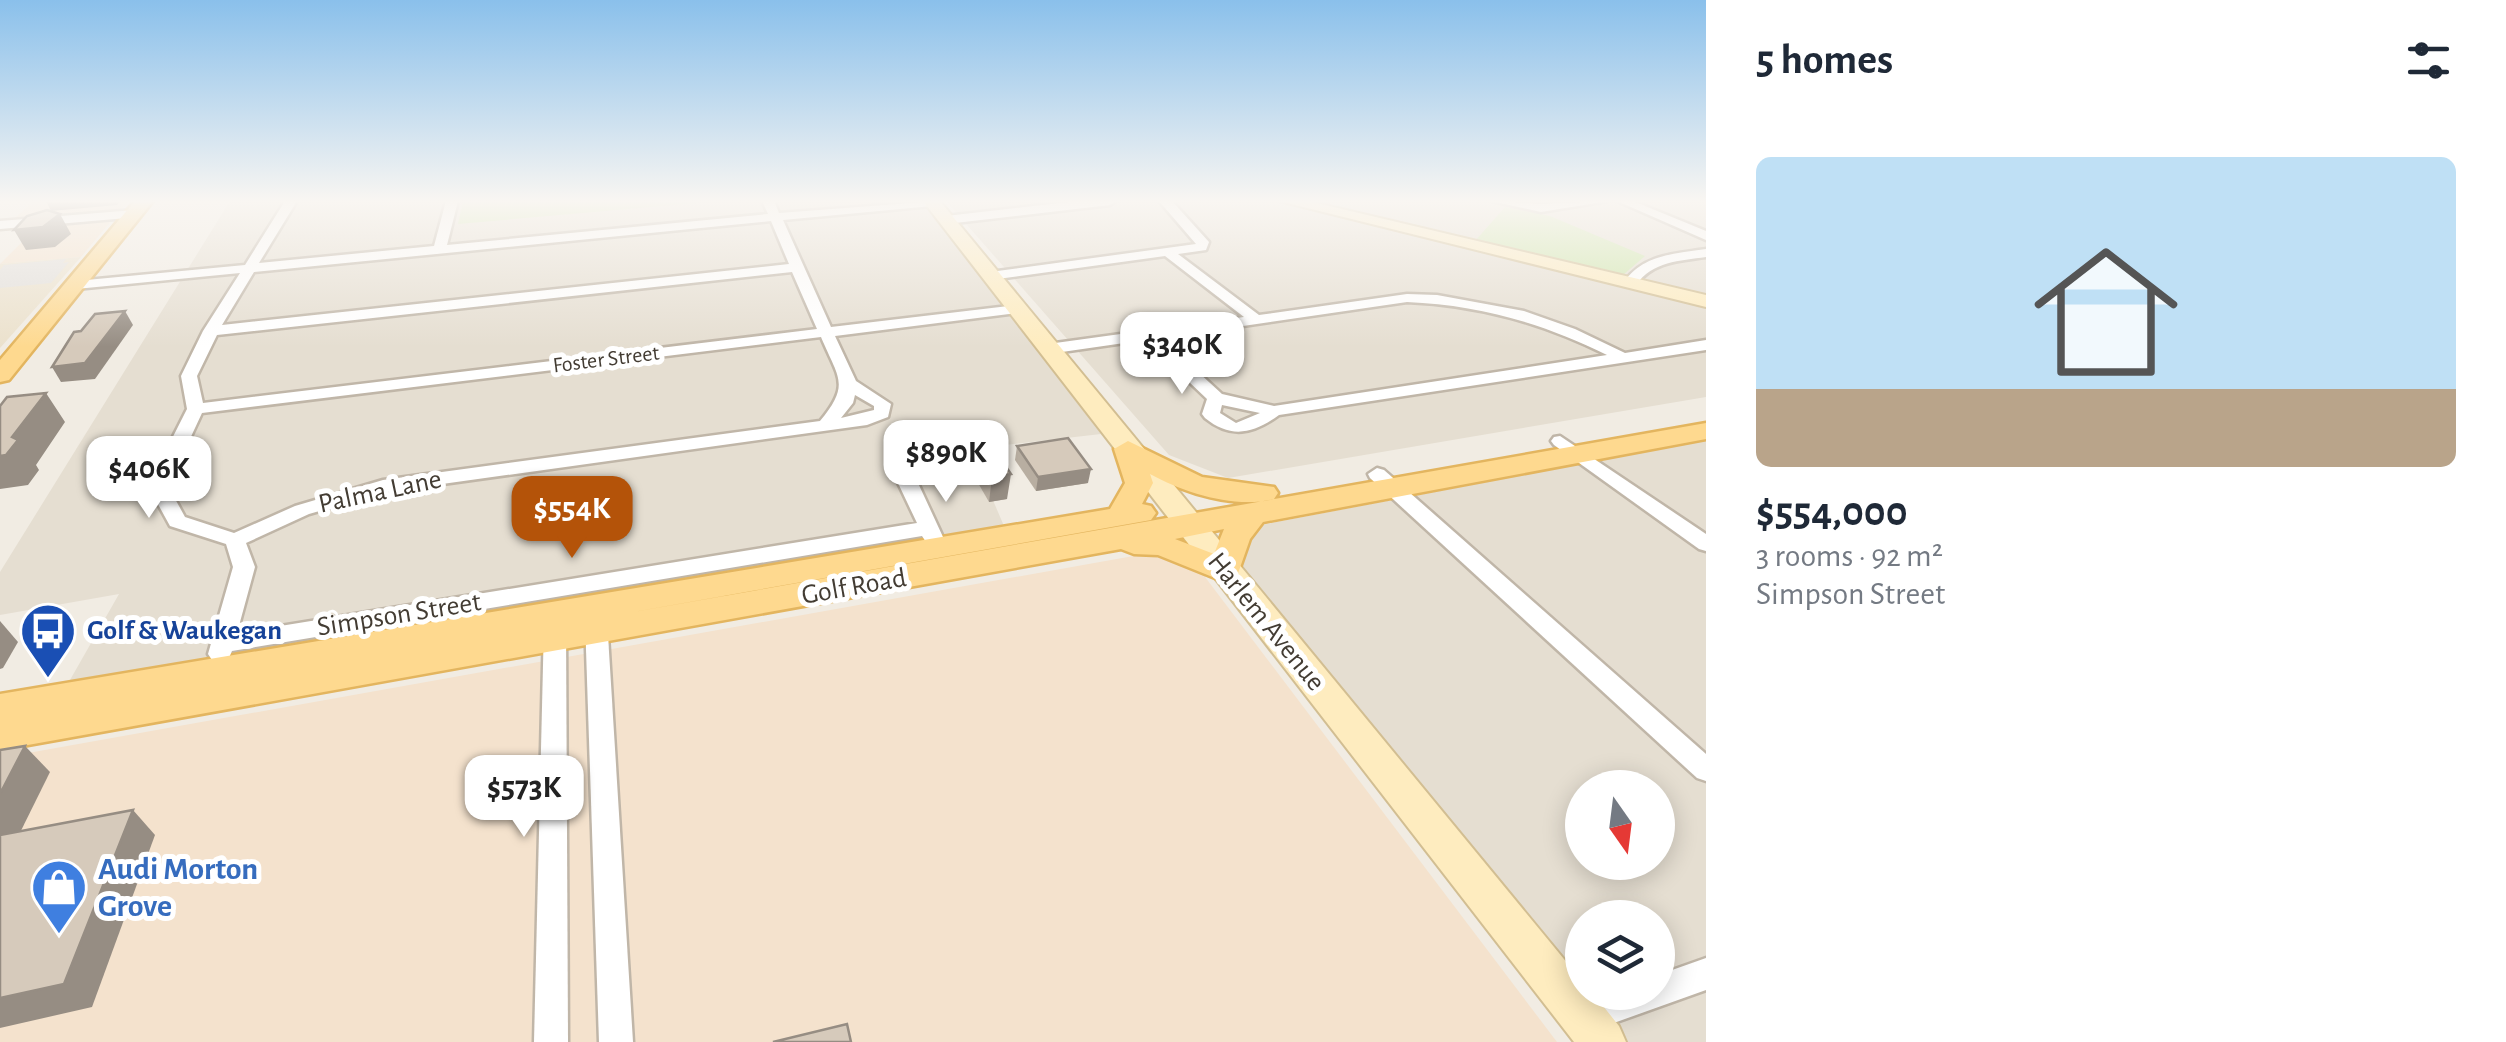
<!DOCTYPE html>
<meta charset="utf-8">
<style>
body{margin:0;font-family:"Alegreya Sans",sans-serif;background:#f2f2f3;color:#1f2937;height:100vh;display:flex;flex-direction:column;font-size:38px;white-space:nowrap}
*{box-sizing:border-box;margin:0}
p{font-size:32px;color:#747a83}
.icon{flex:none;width:55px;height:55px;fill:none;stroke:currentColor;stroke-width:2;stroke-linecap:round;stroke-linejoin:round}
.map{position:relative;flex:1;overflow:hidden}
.sheet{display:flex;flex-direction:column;background:#fff;width:800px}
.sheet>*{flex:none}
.needle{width:65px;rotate:166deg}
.buttons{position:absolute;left:1565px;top:770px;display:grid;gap:20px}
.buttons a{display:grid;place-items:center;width:110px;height:110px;border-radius:50%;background:#fff;box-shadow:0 5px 25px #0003;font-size:50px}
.price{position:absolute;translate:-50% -85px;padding:0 22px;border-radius:20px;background:#fff;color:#222;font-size:32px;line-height:65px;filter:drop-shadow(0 2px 5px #0008)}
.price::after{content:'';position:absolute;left:50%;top:60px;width:30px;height:22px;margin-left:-15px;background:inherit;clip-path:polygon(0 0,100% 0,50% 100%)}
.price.active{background:#b45309;color:#fff}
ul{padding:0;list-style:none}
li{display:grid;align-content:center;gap:20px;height:530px;padding:0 50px}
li+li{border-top:2px solid #e0e1e3}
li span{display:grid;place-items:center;height:310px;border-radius:15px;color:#555}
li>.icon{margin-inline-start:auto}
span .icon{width:180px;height:180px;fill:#fffc;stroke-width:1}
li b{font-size:42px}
h2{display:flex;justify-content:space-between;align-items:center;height:120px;padding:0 50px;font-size:42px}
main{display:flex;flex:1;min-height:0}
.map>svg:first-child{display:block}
.residential{fill:#e5ded1;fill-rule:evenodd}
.commercial{fill:#f4e2cd}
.education{fill:#ebe1cc}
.green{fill:#cee6ab}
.parking{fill:#e2dfdb}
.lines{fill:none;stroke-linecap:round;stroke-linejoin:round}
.street-casing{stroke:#c0b6a8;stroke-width:5}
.secondary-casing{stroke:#d2be92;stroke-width:4}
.primary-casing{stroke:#e3b55f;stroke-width:5}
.street{fill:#fff;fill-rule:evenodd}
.secondary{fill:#feecbf;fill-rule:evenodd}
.primary{fill:#fed98f;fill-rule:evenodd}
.wall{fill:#b8aea1}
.shaded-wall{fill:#968d83}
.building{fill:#d6cabb;stroke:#968d83;stroke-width:2.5}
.labels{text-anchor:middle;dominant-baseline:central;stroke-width:10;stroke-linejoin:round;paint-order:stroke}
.far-street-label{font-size:22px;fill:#433c33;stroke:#fff}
.street-label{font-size:28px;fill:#433c33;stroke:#fff}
.transit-label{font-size:28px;font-weight:bold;fill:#164399;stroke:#fff;text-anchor:start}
.near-shop-label{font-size:32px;font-weight:bold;fill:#366cbe;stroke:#fff;text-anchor:start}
</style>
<main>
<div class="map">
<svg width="1706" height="1042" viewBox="0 0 1706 1042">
<rect width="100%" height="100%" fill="#f1ece3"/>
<g class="residential">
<polygon points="230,201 922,201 1101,434 971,449 1004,526 66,687 119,594 0,615 0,572"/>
<polygon points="946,201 1706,201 1706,397 1228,478 1169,455"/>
<path d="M1706,440V1042H1626L1585,993L1658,992V918H1582V989L1231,566L1256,526ZM1582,788H1658V862H1582Z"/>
</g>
<g class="commercial">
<polygon points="34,201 128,201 81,257 0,264 42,222 8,224"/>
<polygon points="1139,555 1174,556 1199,569 1557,1042 0,1042 0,758"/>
</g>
<polygon class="education" points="81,257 0,348 0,264"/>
<g class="green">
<polygon points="463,201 719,201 458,224"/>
<polygon points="1505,207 1550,216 1645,256 1623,275 1475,241"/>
</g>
<polygon class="parking" points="66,259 63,263 69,262 51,283 0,288 0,270 4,265"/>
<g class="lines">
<g class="street-casing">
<g id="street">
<path d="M285,201H297L259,263L434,246L446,201H458L447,245L768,214L762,201H774L779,213L937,201L932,206L783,220L831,327L1017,305L1024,309L1017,313L835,336L856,381L891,404L888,417L867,425L385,492L309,514L246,543L255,567L237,633L917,523L898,483L908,477L918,483L943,537L940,542H926L922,536L232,651L228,660L220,663L212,660L208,654L233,567L226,544L170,526L148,486L187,409L181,376L203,331L240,273L76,289L69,285L76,281L245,265ZM771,221L789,264L222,325L254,272ZM792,272L817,329L203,403L197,376L217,335ZM821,337C838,378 851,384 820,421L383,480L295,506L234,533L185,517L168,486L202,413ZM855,395L874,406V410L841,418L853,403Z"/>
<polygon points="1078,201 1116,201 1110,205 946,224 940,220 946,216"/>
<path d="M1159,201H1172L1209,242L1206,250L1178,254L1259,315L1407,294L1437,295L1524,311L1575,329L1625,353L1706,340V350L1279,415C1253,434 1231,439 1205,418L1202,414L1207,399L1145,340L1048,354L1040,349L1048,344L1244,317L1165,256L990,280L983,276L990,272L1196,244ZM1407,302C1479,305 1542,323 1607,355L1274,406L1222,394L1161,338ZM1222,405L1260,413L1236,423L1220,413Z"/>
<polygon points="1492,201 1541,204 1608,201 1541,212"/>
<polygon points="1617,201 1633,201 1706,231 1706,240"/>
<polygon points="134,210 140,214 138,217 0,229 0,221"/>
<path d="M1706,249V257C1679,261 1653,261 1636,285L1624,282C1644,254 1674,254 1706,249Z"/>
<polygon points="1560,436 1706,534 1706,551 1699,549 1554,445 1551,441 1554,437"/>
<polygon points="1377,468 1384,470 1706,754 1706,781 1697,778 1370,478 1368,474"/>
<polygon points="596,611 604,613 607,619 633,1042 599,1042 585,619 588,613"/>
<polygon points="555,616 563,618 566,624 568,1042 534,1042 544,624 547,618"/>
<polygon points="1706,958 1706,990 1583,1034 1571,1030 1567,1018 1571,1006 1608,992 1658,992 1658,975"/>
</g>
</g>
<g class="secondary-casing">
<g id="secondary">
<polygon points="923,201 940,201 1582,981 1582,992 1592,992 1619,1026 1626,1042 1574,1042"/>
<polygon points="1279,201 1308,201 1706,295 1706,307"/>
</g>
</g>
<g class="primary-casing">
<g id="primary">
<polygon points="135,201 153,201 9,380 0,382 0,360"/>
<path d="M1706,423V439L1263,522L1250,539L1236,579L1225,582L1158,555L1134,554L1121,549L0,750V694L1110,509L1125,483L1114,449L1128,441L1202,477L1274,487L1278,493L1274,499C1235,509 1185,493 1150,474L1153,483L1142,504L1151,506L1156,513L1151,520L622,614ZM1224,529L1214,554L1175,539Z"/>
</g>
</g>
<use href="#street" class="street"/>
<use href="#secondary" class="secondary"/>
<use href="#primary" class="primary"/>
</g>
<g class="wall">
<polygon points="1017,446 1088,483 1036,491 1015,460"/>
<polygon points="976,451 1007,499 989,502 974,476"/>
</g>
<g class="shaded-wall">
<polygon points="46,201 120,201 117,205 51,211"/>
<polygon points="60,214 71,234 55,247 26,250 14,230"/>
<polygon points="125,311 133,325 95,379 61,382 52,367"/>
<polygon points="46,393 65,422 36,465 39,470 28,485 0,489 0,435 12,437"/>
<polygon points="1091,469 1088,483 1036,491 1038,477"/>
<polygon points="1011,474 1007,499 989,502 992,477"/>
<polygon points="0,621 18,642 3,668 0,669"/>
<polygon points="25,746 50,772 4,865 0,862 0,794"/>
<polygon points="133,810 155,835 92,1007 0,1028 0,998"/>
</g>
<g class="building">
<polygon points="47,210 60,214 43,227 14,230 27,216"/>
<polygon points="125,311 85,363 52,367 74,332 81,331 95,314"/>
<polygon points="46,393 12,437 18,440 6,455 0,456 0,406 7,397"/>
<polygon points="1068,438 1091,469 1038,477 1017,446"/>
<polygon points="994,449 1011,474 992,477 976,451"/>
<polygon points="25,746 0,794 0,750"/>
<polygon points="133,810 64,984 0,998 0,835"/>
<polygon points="847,1024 851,1042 773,1042"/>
</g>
<linearGradient id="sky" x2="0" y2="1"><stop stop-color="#8ac0eb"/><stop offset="0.58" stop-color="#f9f6f2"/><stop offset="1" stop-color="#f9f6f2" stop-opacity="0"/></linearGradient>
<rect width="1706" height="347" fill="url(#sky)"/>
<defs>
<g id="bus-pin" transform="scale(2.875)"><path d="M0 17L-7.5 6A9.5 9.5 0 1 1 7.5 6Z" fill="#1a4fb4" stroke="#fff"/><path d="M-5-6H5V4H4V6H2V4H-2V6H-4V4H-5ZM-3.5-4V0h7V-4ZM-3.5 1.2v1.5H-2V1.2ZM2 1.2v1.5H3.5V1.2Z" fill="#fff"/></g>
<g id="shop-pin" transform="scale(2.875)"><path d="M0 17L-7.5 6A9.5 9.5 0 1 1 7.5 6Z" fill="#3f7fe0" stroke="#fff"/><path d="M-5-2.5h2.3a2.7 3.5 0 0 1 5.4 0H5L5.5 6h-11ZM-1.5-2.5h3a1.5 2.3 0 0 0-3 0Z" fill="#fff"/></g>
</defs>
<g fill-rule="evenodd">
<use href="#bus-pin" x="48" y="631"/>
<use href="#shop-pin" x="59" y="887"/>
</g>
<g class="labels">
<g class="far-street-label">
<text transform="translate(606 359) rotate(-7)">Foster Street</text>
</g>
<g class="street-label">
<text transform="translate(380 492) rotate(-12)">Palma Lane</text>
<text transform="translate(854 587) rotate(-10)">Golf Road</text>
<text transform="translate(399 615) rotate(-9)">Simpson Street</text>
<text transform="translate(1266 622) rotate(51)">Harlem Avenue</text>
</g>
<g class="transit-label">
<text x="87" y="631">Golf &amp; Waukegan</text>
</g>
<g class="near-shop-label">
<text x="98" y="869">Audi Morton<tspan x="98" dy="37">Grove</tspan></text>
</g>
</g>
</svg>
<div class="buttons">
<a><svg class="needle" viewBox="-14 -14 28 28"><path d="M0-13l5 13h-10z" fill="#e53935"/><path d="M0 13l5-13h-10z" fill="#747a83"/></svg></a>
<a><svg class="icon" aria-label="layers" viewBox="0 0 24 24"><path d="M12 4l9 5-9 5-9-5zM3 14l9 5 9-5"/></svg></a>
</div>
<b class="price" style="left:1182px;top:397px">$340K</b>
<b class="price" style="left:946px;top:505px">$890K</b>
<b class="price" style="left:149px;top:521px">$406K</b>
<b class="price active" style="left:572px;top:561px">$554K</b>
<b class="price" style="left:524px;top:840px">$573K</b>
</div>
<section class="sheet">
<h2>5 homes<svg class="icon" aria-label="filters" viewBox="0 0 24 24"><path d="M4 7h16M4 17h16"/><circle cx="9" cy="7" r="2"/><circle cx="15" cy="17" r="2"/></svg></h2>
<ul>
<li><span style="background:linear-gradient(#bfe0f5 75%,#b9a48a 0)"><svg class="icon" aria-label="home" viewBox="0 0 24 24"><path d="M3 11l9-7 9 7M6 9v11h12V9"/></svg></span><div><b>$554,000</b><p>3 rooms · 92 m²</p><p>Simpson Street</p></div></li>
</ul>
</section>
</main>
